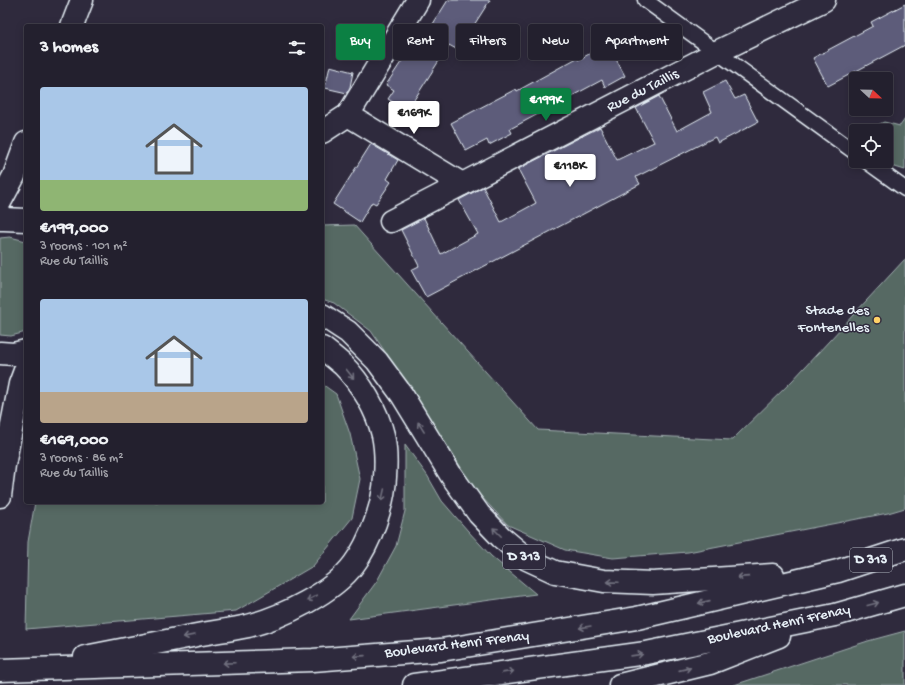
<!DOCTYPE html>
<meta charset="utf-8">
<style>
body{margin:0;font-family:"Gochi Hand",sans-serif;background:#2f2d3a;color:#f1f3f6;height:100vh;display:flex;flex-direction:column;font-size:15px;white-space:nowrap}
*{box-sizing:border-box;margin:0}
p{font-size:13px;color:#a3a3aa}
.icon{flex:none;width:22px;height:22px;fill:none;stroke:currentColor;stroke-width:2;stroke-linecap:round;stroke-linejoin:round}
.map{position:relative;flex:1;overflow:hidden}
.side{position:absolute;left:24px;top:24px;width:300px;height:480px;display:flex;flex-direction:column;background:#23202e;border-radius:4px;box-shadow:0 2px 10px #0003,0 0 0 1px #403e4a}
.side>*{flex:none}
.hud{position:absolute;left:336px;top:24px;width:380px;height:36px;display:flex;gap:8px}
.needle{width:26px;rotate:112deg}
.controls{position:absolute;left:849px;top:72px;display:grid;gap:8px}
.controls a{display:grid;place-items:center;width:44px;height:44px;border-radius:4px;background:#23202e;box-shadow:0 2px 10px #0003,0 0 0 1px #403e4a;font-size:20px}
.price{position:absolute;translate:-50% -34px;padding:0 9px;border-radius:4px;background:#fff;color:#222;font-size:13px;line-height:26px;filter:drop-shadow(0 1px 2px #0008)}
.price::after{content:'';position:absolute;left:50%;top:24px;width:12px;height:9px;margin-left:-6px;background:inherit;clip-path:polygon(0 0,100% 0,50% 100%)}
.price.active{background:#0b8043;color:#fff}
ul{padding:0;list-style:none}
li{display:grid;align-content:center;gap:8px;height:212px;padding:0 16px}
li span{display:grid;place-items:center;height:124px;border-radius:4px;color:#555}
li>.icon{margin-inline-start:auto}
span .icon{width:72px;height:72px;fill:#fffc;stroke-width:1}
li b{font-size:17px}
h2{display:flex;justify-content:space-between;align-items:center;height:48px;padding:0 16px;font-size:17px}
.chip{padding:0 14px;border-radius:4px;background:#23202e;box-shadow:0 2px 10px #0003,0 0 0 1px #403e4a;font-size:14px;line-height:36px}
.chip.active{background:#0b8043;color:#fff}
.map>svg:first-child{display:block}
.green{fill:#566963;stroke:#9fadae}
.building{fill:#5d5c7a;stroke:#e8f1f8}
.lines{fill:none;stroke-linecap:round;stroke-linejoin:round}
.lane-casing{stroke:#e8f1f8;stroke-width:17}
.street-casing{stroke:#e8f1f8;stroke-width:25}
.secondary-casing{stroke:#e8f1f8;stroke-width:25}
.highway-casing{stroke:#e8f1f8;stroke-width:25}
.lane{stroke:#2f2a3d;stroke-width:14}
.street{stroke:#2f2a3d;stroke-width:22}
.secondary{stroke:#2f2a3d;stroke-width:22}
.highway{stroke:#2f2a3d;stroke-width:22}
.oneway{stroke:#70707e}
.poi-dot{fill:#ffd166;stroke:#2f2a3d;stroke-width:1.5}
.labels{text-anchor:middle;dominant-baseline:central;stroke-width:3;stroke-linejoin:round;paint-order:stroke}
.shield{fill:#2f2a3d;stroke:#b0b5c0;stroke-width:1}
.shield-label{font-size:14px;font-weight:bold;fill:#e8f1f8}
.street-label{font-size:15px;fill:#e8f1f8;stroke:#2f2a3d}
.poi-label{font-size:15px;fill:#e8f1f8;stroke:#2f2a3d;text-anchor:end}
</style>
<div class="map">
<svg width="905" height="685" viewBox="0 0 905 685">
<rect width="100%" height="100%" fill="#2f2a3d"/>
<filter id="ink" filterUnits="userSpaceOnUse"><feTurbulence type="fractalNoise" baseFrequency=".025" numOctaves="2"/><feDisplacementMap in="SourceGraphic" scale="8" xChannelSelector="R" yChannelSelector="G"/><feConvolveMatrix kernelMatrix="1 2 1 2 8 2 1 2 1" color-interpolation-filters="sRGB"/></filter>
<g filter="url(#ink)">
<g class="green">
<polygon points="905,119 905,170 895,167 881,168 873,161 886,161 886,131 869,131 869,129 884,122 900,126"/>
<polygon points="354,225 538,430 732,440 792,381 905,259 905,508 888,513 688,552 613,558 565,550 508,525 476,491 421,405 371,331 334,303 322,299 322,226"/>
<polygon points="10,237 26,241 26,332 11,336 0,335 0,238"/>
<polygon points="322,384 336,394 350,434 360,479 352,518 313,566 236,611 26,629 28,542 35,502 322,502"/>
<polygon points="405,445 427,475 442,501 468,531 491,556 536,594 349,619 377,581 396,546 405,511"/>
<polygon points="905,631 905,685 734,685 868,641"/>
</g>
<g class="building">
<polygon points="448,0 490,0 458,50 449,45 407,111 388,99 394,90 386,85 411,47 416,51"/>
<polygon points="905,4 905,45 828,86 813,58 873,26 871,22"/>
<polygon points="608,44 625,76 605,87 602,80 510,129 512,133 489,145 487,140 466,151 451,123 516,89 517,91 577,58 578,60"/>
<polygon points="330,66 353,72 350,87 347,93 325,88"/>
<polygon points="725,81 735,99 744,95 758,122 718,143 715,137 636,177 640,184 426,297 411,270 419,266 401,230 424,218 441,254 478,234 459,200 483,187 501,222 536,203 518,169 600,127 617,160 654,142 636,108 659,96 677,131 712,112 703,92"/>
<polygon points="371,144 398,160 387,179 391,182 376,204 372,202 360,222 333,204"/>
</g>
<g class="lines">
<g class="lane-casing">
<g id="lane">
<polyline points="645,0 856,153"/>
<polyline points="866,161 905,189"/>
</g>
</g>
<g class="street-casing">
<g id="street">
<polyline points="348,115 462,184"/>
<polyline points="322,132 348,115 418,0"/>
<polyline points="391,221 717,52 824,0"/>
</g>
</g>
<g class="secondary-casing">
<g id="secondary">
<polyline points="72,26 82,0"/>
<polyline points="0,202 14,176 26,143"/>
<polyline points="0,219 4,219 26,220"/>
<polyline points="0,353 14,354 26,351"/>
<polyline points="0,496 4,465 20,384 26,368"/>
</g>
</g>
<g class="highway-casing">
<g id="highway">
<polyline points="322,315 348,332 377,361 402,395 451,475 479,514 501,537 527,559 555,572 604,581 653,583 773,575"/>
<path d="M85,657C120,650 156,643 192,636C210,632 230,630 248,626C282,617 333,593 354,564C370,543 384,504 385,477C386,464 386,449 383,435C377,410 361,383 343,365C336,359 329,353 322,348"/>
<polyline points="0,670 313,660 441,650 637,618 838,571 905,549"/>
<polyline points="414,685 646,653 835,615 905,595"/>
<polyline points="620,685 710,663 779,636"/>
</g>
</g>
<use href="#lane" class="lane"/>
<use href="#street" class="street"/>
<use href="#secondary" class="secondary"/>
<use href="#highway" class="highway"/>
</g>
<defs><path id="oneway-shaft" d="M-6 0H5M1.5-3L5.5 0L1.5 3" fill="none" stroke-width="1.6" stroke-linecap="round" stroke-linejoin="round"/></defs>
<g class="oneway">
<use href="#oneway-shaft" transform="translate(350 374) rotate(51)"/>
<use href="#oneway-shaft" transform="translate(421 427) rotate(-122)"/>
<use href="#oneway-shaft" transform="translate(383 495) rotate(103)"/>
<use href="#oneway-shaft" transform="translate(497 532) rotate(-135)"/>
<use href="#oneway-shaft" transform="translate(743 577) rotate(176)"/>
<use href="#oneway-shaft" transform="translate(613 582) rotate(-178)"/>
<use href="#oneway-shaft" transform="translate(312 598) rotate(152)"/>
<use href="#oneway-shaft" transform="translate(704 602) rotate(167)"/>
<use href="#oneway-shaft" transform="translate(873 604) rotate(-15)"/>
<use href="#oneway-shaft" transform="translate(585 627) rotate(170)"/>
<use href="#oneway-shaft" transform="translate(189 636) rotate(169)"/>
<use href="#oneway-shaft" transform="translate(637 655) rotate(-8)"/>
<use href="#oneway-shaft" transform="translate(359 656) rotate(176)"/>
<use href="#oneway-shaft" transform="translate(229 663) rotate(178)"/>
<use href="#oneway-shaft" transform="translate(685 669) rotate(-13)"/>
<use href="#oneway-shaft" transform="translate(508 672) rotate(-8)"/>
</g>
</g>
<circle class="poi-dot" cx="877" cy="320" r="4"/>
<g class="labels">
<g class="shield">
<rect x="503" y="545" width="42" height="24" rx="3"/>
<rect x="850" y="548" width="42" height="24" rx="3"/>
</g>
<g class="shield-label">
<text x="524" y="557">D 313</text>
<text x="871" y="560">D 313</text>
</g>
<g class="street-label">
<text transform="translate(643 91) rotate(-27)">Rue du Taillis</text>
<text transform="translate(779 625) rotate(-12)">Boulevard Henri Frenay</text>
<text transform="translate(457 645) rotate(-7)">Boulevard Henri Frenay</text>
</g>
<g class="poi-label">
<text x="869" y="311">Stade des<tspan x="869" dy="17">Fontenelles</tspan></text>
</g>
</g>
</svg>
<div class="controls">
<a><svg class="needle" viewBox="-14 -14 28 28"><path d="M0-13l5 13h-10z" fill="#e53935"/><path d="M0 13l5-13h-10z" fill="#a3a3aa"/></svg></a>
<a><svg class="icon" aria-label="locate" viewBox="0 0 24 24"><circle cx="12" cy="12" r="6"/><path d="M12 2v4M12 18v4M2 12h4M18 12h4"/></svg></a>
</div>
<b class="price active" style="left:546px;top:122px">€199K</b>
<b class="price" style="left:414px;top:135px">€169K</b>
<b class="price" style="left:570px;top:188px">€118K</b>
<div class="hud">
<a class="chip active">Buy</a>
<a class="chip">Rent</a>
<a class="chip">Filters</a>
<a class="chip">New</a>
<a class="chip">Apartment</a>
</div>
<section class="side">
<h2>3 homes<svg class="icon" aria-label="filters" viewBox="0 0 24 24"><path d="M4 7h16M4 17h16"/><circle cx="9" cy="7" r="2"/><circle cx="15" cy="17" r="2"/></svg></h2>
<ul>
<li><span style="background:linear-gradient(#a9c7e8 75%,#8fb573 0)"><svg class="icon" aria-label="home" viewBox="0 0 24 24"><path d="M3 11l9-7 9 7M6 9v11h12V9"/></svg></span><div><b>€199,000</b><p>3 rooms · 101 m²</p><p>Rue du Taillis</p></div></li>
<li><span style="background:linear-gradient(#a9c7e8 75%,#b9a48a 0)"><svg class="icon" aria-label="home" viewBox="0 0 24 24"><path d="M3 11l9-7 9 7M6 9v11h12V9"/></svg></span><div><b>€169,000</b><p>3 rooms · 86 m²</p><p>Rue du Taillis</p></div></li>
</ul>
</section>
</div>
